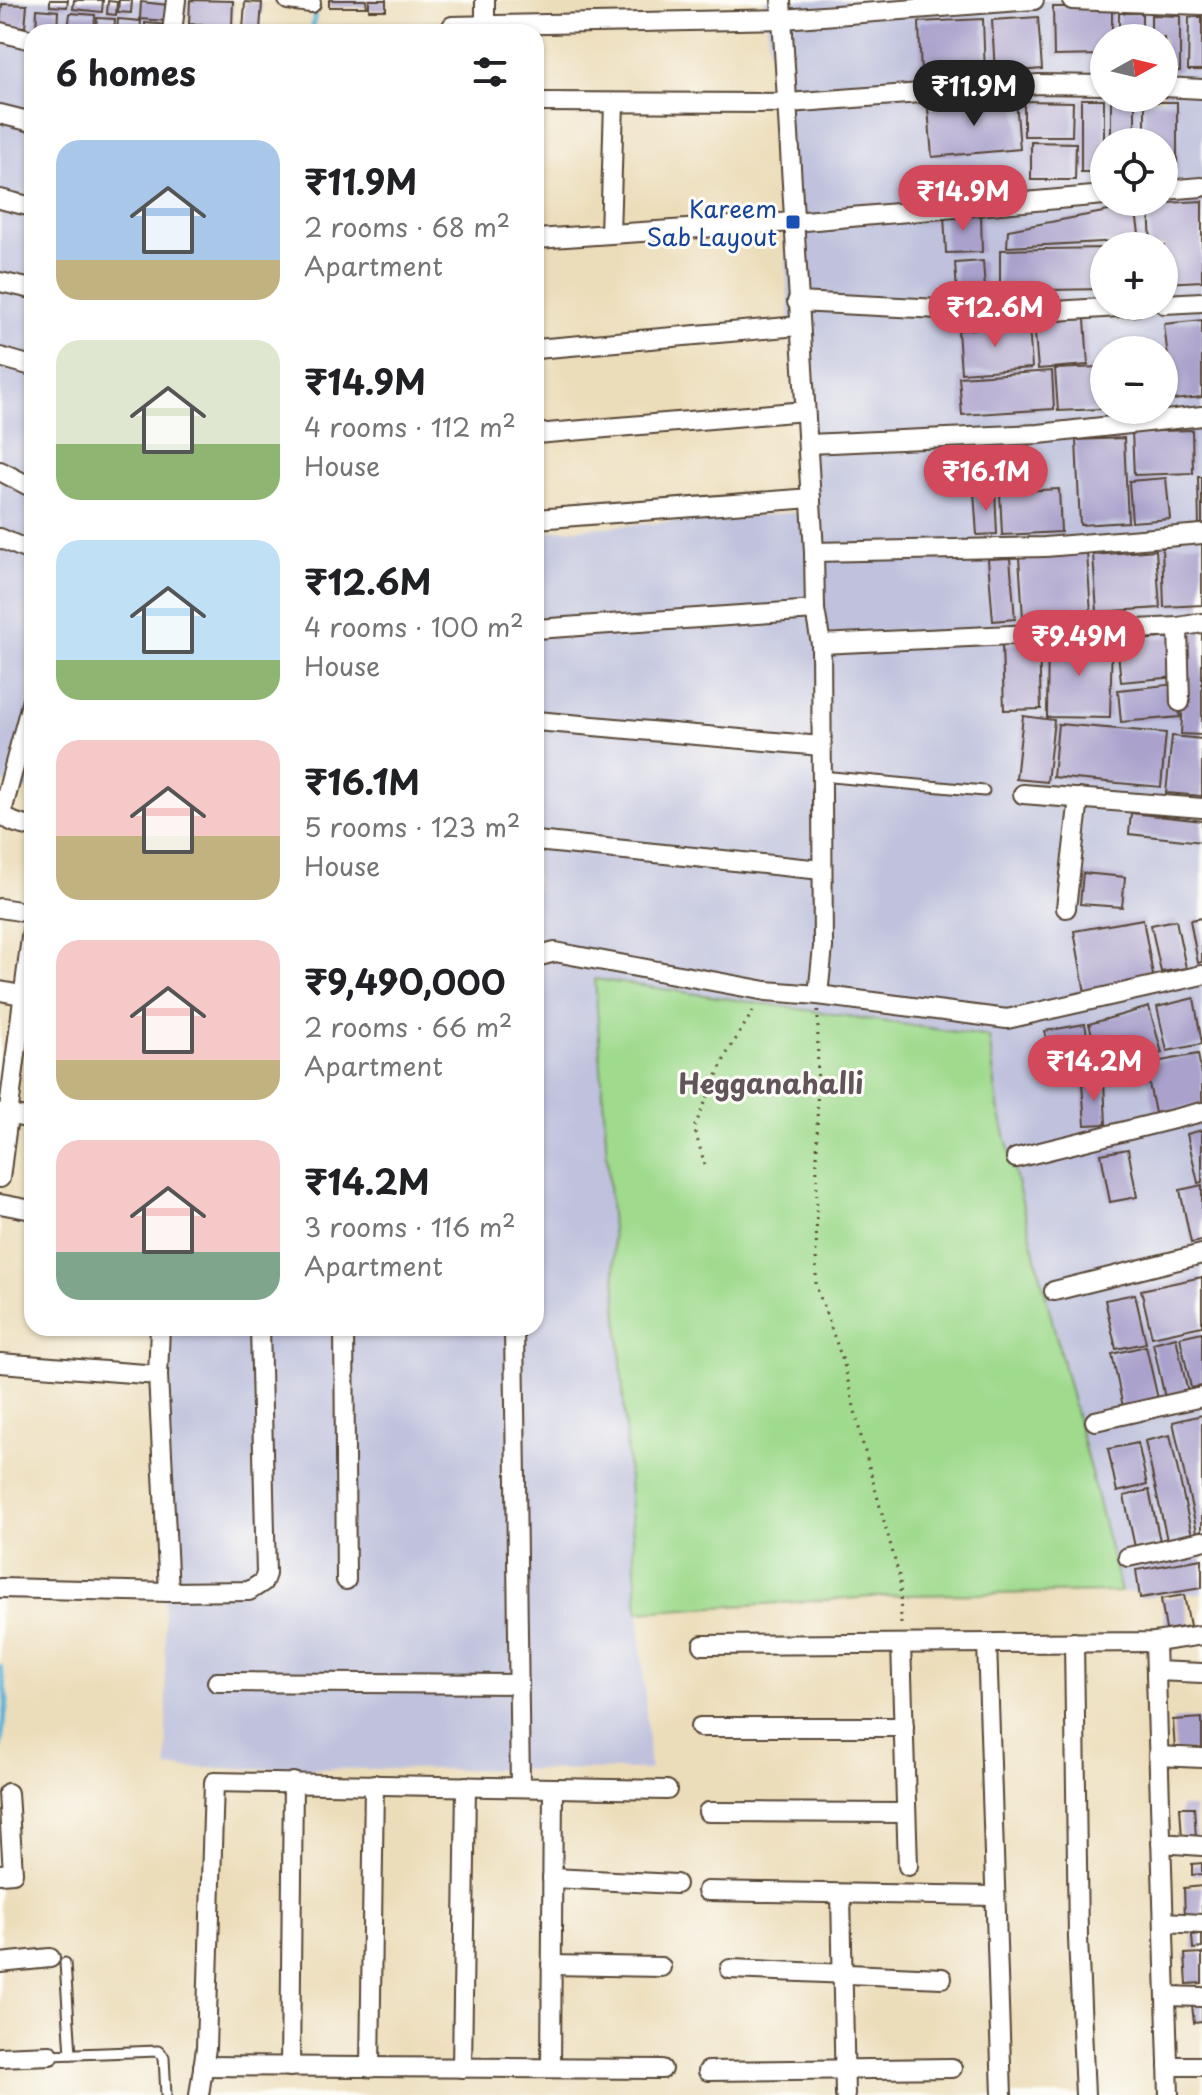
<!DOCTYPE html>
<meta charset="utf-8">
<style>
body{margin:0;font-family:"Playpen Sans",sans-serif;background:#f2f2f2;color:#202124;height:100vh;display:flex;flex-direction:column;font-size:30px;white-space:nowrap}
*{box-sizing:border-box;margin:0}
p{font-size:26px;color:#757577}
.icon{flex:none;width:44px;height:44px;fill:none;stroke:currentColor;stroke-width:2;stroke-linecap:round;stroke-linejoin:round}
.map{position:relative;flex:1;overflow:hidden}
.sheet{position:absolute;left:24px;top:24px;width:520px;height:1312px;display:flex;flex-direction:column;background:#fff;border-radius:24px;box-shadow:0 2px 6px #0004}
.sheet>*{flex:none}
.needle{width:52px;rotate:82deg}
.fabs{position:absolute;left:1090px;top:24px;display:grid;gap:16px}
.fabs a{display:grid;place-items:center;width:88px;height:88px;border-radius:50%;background:#fff;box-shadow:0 2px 6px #0004;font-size:40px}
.price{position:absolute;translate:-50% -68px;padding:0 18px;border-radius:28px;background:#d1495b;color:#fff;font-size:26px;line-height:52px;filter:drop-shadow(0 2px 4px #0008)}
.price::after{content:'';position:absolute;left:50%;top:48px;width:24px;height:18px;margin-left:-12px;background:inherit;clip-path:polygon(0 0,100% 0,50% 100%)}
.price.selected{background:#222;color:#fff}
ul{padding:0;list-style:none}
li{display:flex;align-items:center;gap:24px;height:200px;padding:0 32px}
li span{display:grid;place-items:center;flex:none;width:224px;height:160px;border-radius:24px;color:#555}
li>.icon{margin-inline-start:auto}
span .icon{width:96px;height:96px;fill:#fffc;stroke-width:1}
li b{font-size:34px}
h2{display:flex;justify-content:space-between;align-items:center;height:96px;padding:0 32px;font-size:34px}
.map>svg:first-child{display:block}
.industrial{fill:#c0c2dd;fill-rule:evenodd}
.green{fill:#9fda8d;stroke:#6d8256;stroke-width:2}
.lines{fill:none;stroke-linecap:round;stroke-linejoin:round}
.stream{stroke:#59b0d6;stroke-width:5}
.building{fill:#aaa2cc}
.service-casing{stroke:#564535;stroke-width:13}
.minor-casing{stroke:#564535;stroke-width:22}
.path{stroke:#564535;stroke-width:3;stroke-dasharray:2 6;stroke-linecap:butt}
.service{stroke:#fff;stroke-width:9}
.minor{stroke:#fff;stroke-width:18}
.transit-dot{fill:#1a4fb4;stroke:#fdfcf7;stroke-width:3}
.labels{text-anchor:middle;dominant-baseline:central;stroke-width:6;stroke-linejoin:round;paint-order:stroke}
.transit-label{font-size:24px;fill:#164399;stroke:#fdfcf7;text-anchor:end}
.quarter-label{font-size:28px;font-weight:bold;fill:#62545b;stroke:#fdfcf7}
</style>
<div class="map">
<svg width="1202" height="2095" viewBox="0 0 1202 2095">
<rect width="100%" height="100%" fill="#fdfcf7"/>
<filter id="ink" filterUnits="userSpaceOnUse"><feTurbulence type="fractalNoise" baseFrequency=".0125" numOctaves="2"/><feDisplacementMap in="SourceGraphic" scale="16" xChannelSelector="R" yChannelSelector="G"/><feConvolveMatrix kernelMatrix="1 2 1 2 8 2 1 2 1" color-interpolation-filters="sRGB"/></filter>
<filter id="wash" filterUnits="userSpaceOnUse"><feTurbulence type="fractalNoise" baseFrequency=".006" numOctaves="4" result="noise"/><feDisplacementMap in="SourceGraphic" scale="32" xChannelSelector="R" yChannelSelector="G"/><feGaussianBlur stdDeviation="1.8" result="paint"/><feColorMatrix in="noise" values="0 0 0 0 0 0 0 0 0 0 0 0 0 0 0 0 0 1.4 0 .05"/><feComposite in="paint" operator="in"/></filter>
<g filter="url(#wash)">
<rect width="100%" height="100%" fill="#ecddba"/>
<g class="industrial">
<polygon points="0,0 189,0 184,32 32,32 32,791 0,781"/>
<path d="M764,0H1202V1594L1121,1592L998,1107L989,1037L596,979L650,1770L167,1768L164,1584L172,1328H536V532L801,512L777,115ZM1104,38H1164V98H1104ZM1104,142H1164V202H1104ZM1104,246H1164V306H1104ZM1104,350H1164V410H1104Z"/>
</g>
<polygon class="green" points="595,979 989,1037 998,1107 1121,1592 906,1595 638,1612"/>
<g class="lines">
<g class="stream">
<polyline points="312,32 316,5"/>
<polyline points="0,1666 7,1702 0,1748"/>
</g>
</g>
<g id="blocks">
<g class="building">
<polygon points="50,0 68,0 67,7 50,6"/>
<polygon points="74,0 103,0 102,12 73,9"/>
<polygon points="119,0 132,0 131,13 118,12"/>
<polygon points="190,0 233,1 232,27 189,24"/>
<polygon points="329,0 366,0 367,7 329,7"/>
<rect x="369" y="0" width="17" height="10"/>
<polygon points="108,1 117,2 116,15 107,14"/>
<polygon points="141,2 168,5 167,21 140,19"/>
<polygon points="245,2 262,3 260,30 243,29"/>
<polygon points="2,4 27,5 25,27 0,25"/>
<polygon points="1053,7 1112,7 1112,38 1104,38 1104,55 1054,56"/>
<polygon points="37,9 58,11 57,32 36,32"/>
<polygon points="70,13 95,15 94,32 68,32"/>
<rect x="1119" y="13" width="23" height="25"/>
<polygon points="1151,15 1180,16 1180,71 1164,71 1164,38 1151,38"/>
<polygon points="1038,17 1042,69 995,73 992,20"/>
<polygon points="1189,17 1202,17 1202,70 1188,70"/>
<polygon points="97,18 115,19 114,32 96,32"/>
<polygon points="118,19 141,21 140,32 117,32"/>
<polygon points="983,19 985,75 921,77 919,22"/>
<polygon points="145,23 168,25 167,32 145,32"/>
<polygon points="361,25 361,32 338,32 337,26"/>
<rect x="1081" y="99" width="23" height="73"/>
<polygon points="1016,100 1020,149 932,157 928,108"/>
<polygon points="1024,101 1073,102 1072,136 1024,136"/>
<rect x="1111" y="101" width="24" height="41"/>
<polygon points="1145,102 1177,102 1177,167 1164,167 1164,142 1145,142"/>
<polygon points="1031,142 1076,143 1075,180 1031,180"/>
<polygon points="1202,201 1202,281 1164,283 1164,246 1151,246 1149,204"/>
<polygon points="1135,206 1140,240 1007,247 1008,230"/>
<polygon points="981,213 982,252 946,253 944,214"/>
<polygon points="1104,248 1104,289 1000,291 1000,250"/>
<polygon points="983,261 986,304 958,305 955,263"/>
<polygon points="1085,319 1088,365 1038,369 1034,322"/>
<polygon points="1202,320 1202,397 1173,400 1164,324"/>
<polygon points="1029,325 1032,368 961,373 958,330"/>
<polygon points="1099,367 1101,409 1058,411 1055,369"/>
<polygon points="1052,371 1054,409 962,415 959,377"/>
<polygon points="1192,430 1193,473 1134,475 1132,432"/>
<polygon points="1124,438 1128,522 1080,525 1076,440"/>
<polygon points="1028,439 1030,486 974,489 971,442"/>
<polygon points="1198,477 1202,477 1202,528 1199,528"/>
<polygon points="1166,478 1170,519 1132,522 1129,481"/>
<polygon points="1059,489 1061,532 1002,535 1000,492"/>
<polygon points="995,490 997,534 977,535 974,492"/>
<polygon points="1202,543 1202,605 1164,607 1162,545"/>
<polygon points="1156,550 1160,608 1097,612 1093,555"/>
<polygon points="1087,553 1091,614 1023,618 1019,557"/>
<polygon points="1010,558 1015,619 993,621 988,559"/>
<polygon points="1187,631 1202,632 1202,735 1181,734"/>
<polygon points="1172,637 1176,677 1121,682 1117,642"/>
<polygon points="1048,639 1112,640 1110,718 1047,717"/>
<polygon points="1039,643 1041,709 1004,710 1002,644"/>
<polygon points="1177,684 1180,717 1121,722 1118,690"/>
<polygon points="1023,716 1054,720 1047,782 1016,779"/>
<polygon points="1058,724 1166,733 1161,787 1053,777"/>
<polygon points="1172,736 1202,739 1202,796 1166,793"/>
<polygon points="1131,813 1202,821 1202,842 1129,834"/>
<polygon points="1083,873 1125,877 1122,907 1080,904"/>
<polygon points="1202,918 1202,962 1198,963 1190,920"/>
<polygon points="1143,919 1154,981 1085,993 1074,931"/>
<polygon points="1176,920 1186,968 1161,972 1151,925"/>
<polygon points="1194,998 1202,1044 1167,1051 1157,1007"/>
<polygon points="1149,1007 1162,1053 1102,1070 1089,1024"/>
<polygon points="1085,1024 1095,1074 1054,1081 1045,1031"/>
<polygon points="1198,1054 1202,1075 1202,1103 1155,1113 1145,1064"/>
<polygon points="1104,1082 1106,1124 1085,1125 1082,1083"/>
<polygon points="1202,1130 1202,1182 1198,1183 1187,1134"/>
<polygon points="1128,1149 1137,1197 1110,1202 1101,1154"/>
<polygon points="1202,1185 1202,1241 1191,1243 1180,1190"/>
<polygon points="1202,1277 1202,1326 1152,1337 1141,1290"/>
<polygon points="1135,1294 1146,1343 1116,1349 1105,1300"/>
<polygon points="1202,1332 1202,1386 1191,1388 1180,1337"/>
<polygon points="1176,1337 1188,1393 1165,1398 1153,1343"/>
<polygon points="1146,1346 1158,1399 1123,1407 1112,1354"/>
<polygon points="1202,1415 1202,1531 1197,1532 1173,1422"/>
<polygon points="1170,1435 1192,1535 1167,1540 1145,1441"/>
<polygon points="1138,1443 1147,1485 1117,1492 1108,1449"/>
<polygon points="1149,1490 1160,1541 1135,1547 1124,1496"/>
<polygon points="1202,1559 1202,1588 1140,1598 1136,1570"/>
<polygon points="1184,1595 1190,1626 1166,1630 1161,1599"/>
<polygon points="1202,1718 1202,1751 1175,1752 1173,1720"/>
<polygon points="1180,1807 1194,1807 1196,1837 1182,1838"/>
<polygon points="1202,1863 1202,1874 1192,1875 1192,1864"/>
<polygon points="1202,1886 1202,1918 1185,1919 1184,1888"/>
<polygon points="1202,1934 1202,1948 1193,1949 1192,1935"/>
<polygon points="1202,1953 1202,1983 1187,1984 1185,1954"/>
<polygon points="1202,2004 1202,2022 1194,2023 1192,2005"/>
</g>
</g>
</g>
<g filter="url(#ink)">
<use href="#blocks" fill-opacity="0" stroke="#564535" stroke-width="2"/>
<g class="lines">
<g class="service-casing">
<g id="service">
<polyline points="821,776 984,791"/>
<polyline points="65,1963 71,2054"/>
<polyline points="50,2055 158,2051 164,2057 166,2095"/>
</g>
</g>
<g class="minor-casing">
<g id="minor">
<polyline points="288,0 311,3"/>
<polyline points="1072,0 1202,5"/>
<polyline points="452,26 783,19 1034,0"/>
<polyline points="0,32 32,40"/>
<polyline points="172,32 176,0"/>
<polyline points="485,32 485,0"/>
<polyline points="1164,87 1202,89"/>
<polyline points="536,102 788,103 1039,84 1104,85"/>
<polyline points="0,114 32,122"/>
<polyline points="1164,190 1202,187"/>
<polyline points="0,199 32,207"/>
<polyline points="610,234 614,103"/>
<polyline points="536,239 793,222 1104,195"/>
<polyline points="0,282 32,289"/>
<polyline points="797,302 1022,313 1136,306"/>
<polyline points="1164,304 1202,302"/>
<polyline points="536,349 799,326"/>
<polyline points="0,357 32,366"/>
<polyline points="536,434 805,411"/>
<polyline points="808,444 1039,434 1202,416"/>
<polyline points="0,471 29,486"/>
<polyline points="536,519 811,498"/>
<polyline points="0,538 32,552"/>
<polyline points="814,552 1045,547 1202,534"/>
<polyline points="1178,627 1180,702"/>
<polyline points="536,629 815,610"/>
<polyline points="821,644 1178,627 1202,623"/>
<path d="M32,700L3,808C4,823 20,824 32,827"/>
<polyline points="536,721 821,746"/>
<polyline points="1023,794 1202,808"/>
<polyline points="536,841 822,870"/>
<polyline points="0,908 32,913"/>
<polyline points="1066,908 1079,798"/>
<polyline points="536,957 555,952 766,991 818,995 823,947 821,644 815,610 814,552 781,0"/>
<polyline points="0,991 32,997"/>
<polyline points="818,995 1007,1019 1202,975"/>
<polyline points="0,1113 32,1119"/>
<polyline points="1016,1158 1202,1112"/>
<polyline points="0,1178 32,930"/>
<polyline points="0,1204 32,1210"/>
<polyline points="1054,1291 1202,1254"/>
<polyline points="344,1328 346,1580"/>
<polyline points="514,1328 520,1787"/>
<polyline points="0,1363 158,1375"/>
<polyline points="1095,1421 1202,1397"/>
<polyline points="1128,1557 1202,1541"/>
<polyline points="0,1588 169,1592 158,1375 160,1328"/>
<polyline points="169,1592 249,1591 263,1582 266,1574 260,1328"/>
<polyline points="1074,1642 1078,1938 1085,2095"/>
<polyline points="1155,1642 1169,2095"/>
<polyline points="987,1643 1002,2095"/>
<polyline points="901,1644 908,1866"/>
<polyline points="703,1645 1155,1642 1202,1635"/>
<polyline points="1156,1671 1202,1673"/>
<polyline points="217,1682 519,1684"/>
<polyline points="700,1727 904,1727"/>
<polyline points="1158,1756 1202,1758"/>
<polyline points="708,1812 906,1813"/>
<polyline points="1161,1843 1202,1846"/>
<polyline points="0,1874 13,1873 8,1793"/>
<polyline points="552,1878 676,1884"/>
<polyline points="707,1891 995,1896"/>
<polyline points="841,1894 845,2095"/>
<polyline points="1164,1922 1202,1924"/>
<polyline points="0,1963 50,1958"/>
<polyline points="551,1965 661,1967"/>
<polyline points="730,1969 942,1978"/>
<polyline points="1166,1996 1202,1997"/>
<polyline points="0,2057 50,2055"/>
<polyline points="203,2066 662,2069"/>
<polyline points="1168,2066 1202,2066"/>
<polyline points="290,2067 293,1782"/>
<polyline points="370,2068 374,1784"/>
<polyline points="462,2068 466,1786"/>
<polyline points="551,2068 553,1788"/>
<polyline points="708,2071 952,2068"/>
<polyline points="199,2095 206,2048 214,1782 667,1790"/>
</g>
</g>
<g class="path">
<polyline points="818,1010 816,1286 844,1364 862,1441 900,1579 901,1626"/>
<polyline points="705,1165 694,1128 726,1055 755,1008"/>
</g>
<use href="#service" class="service"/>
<use href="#minor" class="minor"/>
</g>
</g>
<rect class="transit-dot" x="785" y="214" width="16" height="16" rx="4"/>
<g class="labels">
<g class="transit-label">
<text x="777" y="208">Kareem<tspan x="777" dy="28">Sab Layout</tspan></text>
</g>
<g class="quarter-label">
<text x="771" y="1082">Hegganahalli</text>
</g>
</g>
</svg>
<div class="fabs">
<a><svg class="needle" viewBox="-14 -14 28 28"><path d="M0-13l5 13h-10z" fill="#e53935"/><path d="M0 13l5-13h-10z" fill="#757577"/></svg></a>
<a><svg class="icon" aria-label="locate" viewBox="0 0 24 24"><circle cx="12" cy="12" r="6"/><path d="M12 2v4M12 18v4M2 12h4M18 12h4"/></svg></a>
<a>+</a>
<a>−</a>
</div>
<b class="price selected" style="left:974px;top:128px">₹11.9M</b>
<b class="price" style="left:963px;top:233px">₹14.9M</b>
<b class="price" style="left:995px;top:349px">₹12.6M</b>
<b class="price" style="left:986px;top:513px">₹16.1M</b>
<b class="price" style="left:1079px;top:678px">₹9.49M</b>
<b class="price" style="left:1094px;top:1103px">₹14.2M</b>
<section class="sheet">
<h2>6 homes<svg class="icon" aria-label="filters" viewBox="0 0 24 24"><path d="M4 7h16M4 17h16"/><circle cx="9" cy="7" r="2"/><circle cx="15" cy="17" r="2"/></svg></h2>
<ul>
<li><span style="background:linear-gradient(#a9c7e8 75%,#c2b280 0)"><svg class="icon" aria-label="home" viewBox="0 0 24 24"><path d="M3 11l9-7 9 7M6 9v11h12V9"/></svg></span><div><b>₹11.9M</b><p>2 rooms · 68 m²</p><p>Apartment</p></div></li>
<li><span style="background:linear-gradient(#dfe7d0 65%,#8fb573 0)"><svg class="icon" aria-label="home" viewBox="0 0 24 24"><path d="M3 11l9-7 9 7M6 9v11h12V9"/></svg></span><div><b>₹14.9M</b><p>4 rooms · 112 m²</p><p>House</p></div></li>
<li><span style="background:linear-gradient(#bfe0f5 75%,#8fb573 0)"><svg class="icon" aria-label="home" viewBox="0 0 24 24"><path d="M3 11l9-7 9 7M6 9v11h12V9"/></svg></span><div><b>₹12.6M</b><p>4 rooms · 100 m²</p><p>House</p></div></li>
<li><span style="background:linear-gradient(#f6c9c9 60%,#c2b280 0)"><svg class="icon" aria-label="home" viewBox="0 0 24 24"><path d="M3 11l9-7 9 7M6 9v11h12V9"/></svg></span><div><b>₹16.1M</b><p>5 rooms · 123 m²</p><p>House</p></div></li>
<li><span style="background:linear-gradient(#f6c9c9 75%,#c2b280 0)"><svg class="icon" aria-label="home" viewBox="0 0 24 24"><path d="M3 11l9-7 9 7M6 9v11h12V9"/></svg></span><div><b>₹9,490,000</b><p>2 rooms · 66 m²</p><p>Apartment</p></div></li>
<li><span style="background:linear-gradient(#f6c9c9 70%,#7fa58c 0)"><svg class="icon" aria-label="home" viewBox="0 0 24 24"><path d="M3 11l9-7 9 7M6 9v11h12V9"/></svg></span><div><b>₹14.2M</b><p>3 rooms · 116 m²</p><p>Apartment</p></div></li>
</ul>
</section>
</div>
